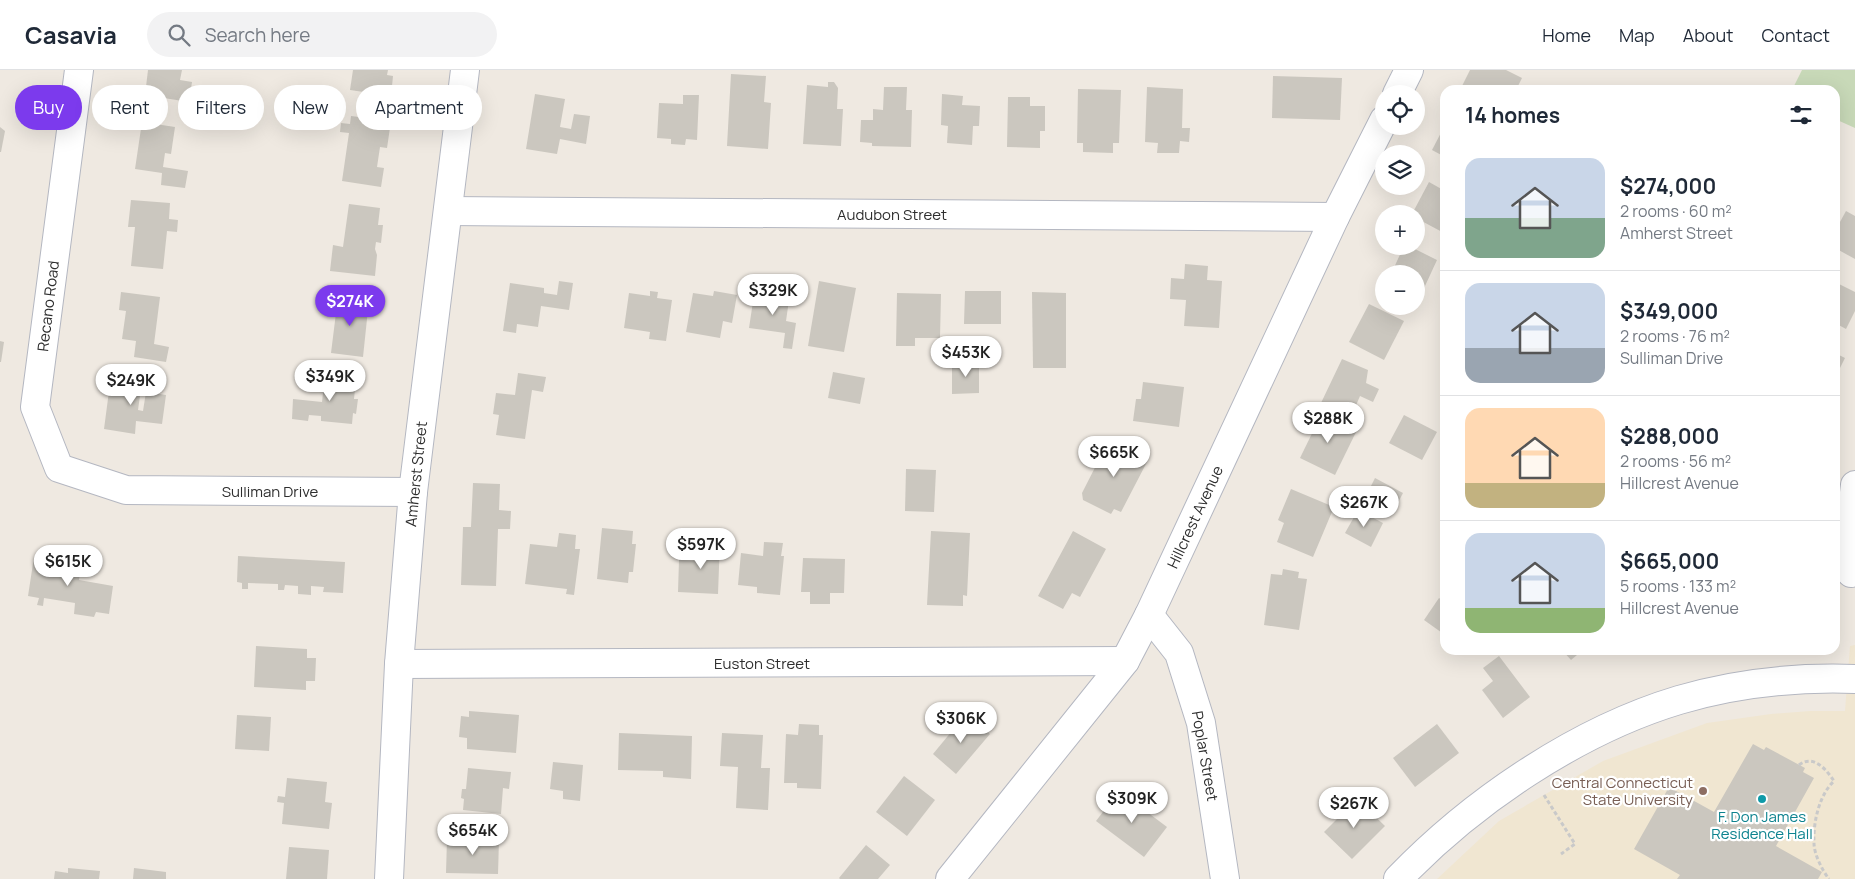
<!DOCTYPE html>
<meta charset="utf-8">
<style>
body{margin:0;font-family:Manrope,sans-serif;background:#f2f2f3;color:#1f2937;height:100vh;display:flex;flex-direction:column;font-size:19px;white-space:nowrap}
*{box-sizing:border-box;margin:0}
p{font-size:16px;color:#747a83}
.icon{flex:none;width:28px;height:28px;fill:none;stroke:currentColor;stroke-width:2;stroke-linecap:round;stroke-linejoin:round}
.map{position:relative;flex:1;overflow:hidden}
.sheet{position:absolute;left:1440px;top:15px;width:400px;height:570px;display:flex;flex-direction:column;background:#fff;border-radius:15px;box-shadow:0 5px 20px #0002}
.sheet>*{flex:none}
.hud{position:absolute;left:15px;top:15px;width:475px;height:45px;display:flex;gap:10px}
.buttons{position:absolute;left:1375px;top:15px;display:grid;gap:10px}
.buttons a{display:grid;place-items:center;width:50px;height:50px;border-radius:50%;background:#fff;box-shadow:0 5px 20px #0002;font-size:25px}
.price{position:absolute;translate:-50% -42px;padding:0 11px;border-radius:18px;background:#fff;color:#222;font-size:16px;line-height:32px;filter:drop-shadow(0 1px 2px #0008)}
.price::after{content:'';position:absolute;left:50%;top:30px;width:15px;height:11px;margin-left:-8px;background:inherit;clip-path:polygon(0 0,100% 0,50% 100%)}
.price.on{background:#7c3aed;color:#fff}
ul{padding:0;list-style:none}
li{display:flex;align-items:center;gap:15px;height:125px;padding:0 25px}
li+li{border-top:1px solid #e0e1e3}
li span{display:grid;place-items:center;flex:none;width:140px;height:100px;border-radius:15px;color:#555}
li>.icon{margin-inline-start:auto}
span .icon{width:60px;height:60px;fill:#fffc;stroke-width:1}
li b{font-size:21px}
h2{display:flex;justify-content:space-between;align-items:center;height:60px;padding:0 25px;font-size:21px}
.tag{padding:0 18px;border-radius:22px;background:#fff;box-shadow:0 5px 20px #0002;font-size:18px;line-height:45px}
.tag.on{background:#7c3aed;color:#fff}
header{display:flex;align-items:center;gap:30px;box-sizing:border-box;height:70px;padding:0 25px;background:#fff;border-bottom:1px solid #e0e1e3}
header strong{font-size:24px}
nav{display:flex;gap:28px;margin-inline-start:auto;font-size:18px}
.search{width:350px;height:45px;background:#f2f2f3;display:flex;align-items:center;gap:12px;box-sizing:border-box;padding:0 18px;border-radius:28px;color:#747a83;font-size:19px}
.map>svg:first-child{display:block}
.education{fill:#f0e6d1}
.cemetery{fill:#c8d9b8}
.building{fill:#cbc7bf}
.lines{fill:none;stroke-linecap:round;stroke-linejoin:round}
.minor-casing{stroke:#b4b7c1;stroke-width:30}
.path{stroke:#c9c9c9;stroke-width:3;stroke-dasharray:4 2.5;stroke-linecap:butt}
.minor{stroke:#fff;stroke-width:28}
.education-dot{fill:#8d6e63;stroke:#fff;stroke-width:2}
.culture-dot{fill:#0f9aa8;stroke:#fff;stroke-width:2}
.labels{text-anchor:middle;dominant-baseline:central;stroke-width:4.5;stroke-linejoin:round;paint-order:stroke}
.street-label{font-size:15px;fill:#2e2e2e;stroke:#fff}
.education-label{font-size:15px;fill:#785e54;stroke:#fff;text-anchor:end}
.culture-label{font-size:15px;fill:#0d838f;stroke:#fff}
</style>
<header>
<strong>Casavia</strong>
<div class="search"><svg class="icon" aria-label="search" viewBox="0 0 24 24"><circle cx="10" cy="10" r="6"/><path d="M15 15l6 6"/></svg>Search here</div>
<nav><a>Home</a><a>Map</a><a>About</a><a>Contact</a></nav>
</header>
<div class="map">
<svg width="1855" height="809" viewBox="0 0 1855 809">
<rect width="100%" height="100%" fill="#efe9e1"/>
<polygon class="education" points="1855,575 1855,809 1437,809 1499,751 1603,691 1707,653 1771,644 1810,641 1845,641 1850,576"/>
<polygon class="cemetery" points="1802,0 1855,0 1855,58 1835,49 1835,20 1792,20"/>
<g class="building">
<polygon points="148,0 182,0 180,10 192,12 189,32 145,25"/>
<polygon points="353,0 388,0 387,5 393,6 391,26 350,20"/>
<polygon points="1470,0 1506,0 1522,8 1516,20 1460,20"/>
<polygon points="731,4 766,6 764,32 771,33 768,79 727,76"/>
<polygon points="1273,6 1342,8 1340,50 1272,48"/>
<polygon points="828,12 834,12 838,18 837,39 843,39 841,76 803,74 807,15 828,17"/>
<polygon points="884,17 907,17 906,40 912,40 911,77 872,76 872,73 860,72 861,50 873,50 873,39 883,40"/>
<polygon points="1147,17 1183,19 1182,58 1190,58 1189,72 1180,71 1179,83 1157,83 1158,73 1145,72"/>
<polygon points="1078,19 1121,20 1119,73 1113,73 1113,83 1083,82 1083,73 1077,73"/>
<polygon points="535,24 565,29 560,57 571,59 574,44 590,46 586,74 560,69 557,84 526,79"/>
<polygon points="942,24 963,26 962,35 980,36 979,56 973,56 972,75 947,73 948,56 941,55"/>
<polygon points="683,25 699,25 697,70 686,69 685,75 671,74 671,69 657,68 659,33 683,34"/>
<polygon points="1008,27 1030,27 1030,36 1045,36 1045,61 1040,61 1040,78 1007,77"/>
<polygon points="351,46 391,51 387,78 380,77 377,97 384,98 381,117 342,111 349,63 340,62 341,53 350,54"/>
<polygon points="142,52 175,57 171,84 165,83 163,97 188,101 185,118 161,115 162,103 135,99"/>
<polygon points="1445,55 1445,87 1432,80"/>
<polygon points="0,57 5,61 1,82 0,82"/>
<polygon points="1429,112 1445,121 1444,163 1416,148 1416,144 1412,144"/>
<polygon points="131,130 170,133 169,149 178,150 177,162 167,161 163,199 131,196 135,157 128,157"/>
<polygon points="349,134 380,138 378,155 383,155 381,173 376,172 375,179 377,185 375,206 330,201 333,175 343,177"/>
<polygon points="1846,141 1855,146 1855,189 1835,178 1835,161"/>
<polygon points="1404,176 1409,176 1437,190 1419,229 1416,228 1416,204 1391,204"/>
<polygon points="1185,194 1208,196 1207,210 1222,211 1219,258 1184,256 1186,230 1170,229 1171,208 1184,209"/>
<polygon points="559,211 573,213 569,240 541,236 538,257 517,254 516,263 503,261 510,213 544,218 544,223 557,225"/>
<polygon points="819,211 856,218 844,282 808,276"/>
<polygon points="1835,212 1855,222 1855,241 1846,259 1835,253"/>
<polygon points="767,217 779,219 778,229 789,230 786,251 796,253 792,279 783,278 785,263 749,258 754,225 765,227"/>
<polygon points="650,221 658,222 657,228 672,230 666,271 649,269 650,262 624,258 629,223 650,226"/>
<polygon points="714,221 737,225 732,253 723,251 720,268 686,262 693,223 713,226"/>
<polygon points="965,221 1001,221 1001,254 964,254"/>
<polygon points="121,222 160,227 154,274 169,277 166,292 134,287 136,271 122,269 126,241 119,240"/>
<polygon points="1032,222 1066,223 1066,298 1033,298"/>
<polygon points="897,223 941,224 940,268 915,268 915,276 896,276"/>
<polygon points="338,227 369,230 363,287 331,283"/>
<polygon points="1369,234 1404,251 1384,290 1349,272"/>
<polygon points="0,271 4,272 1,292 0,292"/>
<polygon points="1835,283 1845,288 1835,308"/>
<polygon points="1342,289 1368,300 1366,313 1379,319 1373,332 1360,326 1351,347 1321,333"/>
<polygon points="979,292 979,323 952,324 952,293"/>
<polygon points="833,302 865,308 860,334 828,328"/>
<polygon points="518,303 546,307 543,322 532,320 525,369 496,365 499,345 493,344 496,323 515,325"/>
<polygon points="325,305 356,309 354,329 358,329 356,344 353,343 352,354 321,351 321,346 309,345 308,351 292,349 293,329 322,332"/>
<polygon points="111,306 142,311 138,340 143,341 146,322 166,325 162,354 136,351 135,364 104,359"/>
<polygon points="1143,312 1184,317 1179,357 1133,351 1136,329 1141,329"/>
<polygon points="1322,343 1357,360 1335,405 1300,388"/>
<polygon points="1404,345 1437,362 1422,390 1389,373"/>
<polygon points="1109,370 1148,390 1121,442 1114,439 1111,444 1083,430 1082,423"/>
<polygon points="906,399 936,400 934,442 905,441"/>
<polygon points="1375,408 1403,423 1391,446 1363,432"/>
<polygon points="473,413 500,414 499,440 511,441 510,459 498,459 496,516 461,515 463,457 471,457"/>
<polygon points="1291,419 1334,437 1313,487 1277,472 1284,453 1278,450"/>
<polygon points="1358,440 1383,453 1371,477 1345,463"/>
<polygon points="602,458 633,461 632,474 636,474 633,502 629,502 628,513 597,509"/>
<polygon points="931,461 970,463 967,526 963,525 963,536 927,535"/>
<polygon points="1073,461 1106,479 1080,527 1072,523 1063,539 1038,526"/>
<polygon points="559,463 576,465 575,479 580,479 574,525 566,524 567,519 525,514 530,474 557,477"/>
<polygon points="700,470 720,470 718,524 678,522 679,490 699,491"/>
<polygon points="764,472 783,473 781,486 784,486 780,525 757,523 757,517 738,515 741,483 763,486"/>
<polygon points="238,486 345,492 343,523 323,522 324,517 311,516 311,525 298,524 298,516 285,515 284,520 278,520 278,514 248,513 248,519 242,519 242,513 237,512"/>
<polygon points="34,487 81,495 79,510 113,516 109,544 96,542 94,547 74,544 75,533 44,528 43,536 37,535 39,528 28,526"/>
<polygon points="803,488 845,489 844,523 830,523 830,534 810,534 810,522 801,522"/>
<polygon points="1283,499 1299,502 1298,508 1307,509 1299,560 1264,555 1271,504 1282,505"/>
<polygon points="1439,528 1445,532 1445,565 1424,550"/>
<polygon points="256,576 307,579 307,588 316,588 315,611 306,611 306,620 254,617"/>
<polygon points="1562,580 1583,580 1571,590"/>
<polygon points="1499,586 1530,627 1503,648 1482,620 1493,611 1483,598"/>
<polygon points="469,641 519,645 516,683 467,679 467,668 459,667 461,646 469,647"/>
<polygon points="966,644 990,664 956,704 933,684"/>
<polygon points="237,645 271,647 269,681 235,679"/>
<polygon points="799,654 819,655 819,665 823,665 821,719 797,718 797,713 784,713 786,664 798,665"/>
<polygon points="1437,654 1459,683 1415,717 1393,688"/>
<polygon points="619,663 692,666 691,709 663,707 663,701 618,700"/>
<polygon points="722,663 763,665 761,698 770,698 768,740 736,738 738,697 720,696"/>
<polygon points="1753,674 1764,680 1766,677 1805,698 1803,702 1814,708 1776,776 1822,802 1818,809 1677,809 1680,805 1634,779 1669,717 1714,742"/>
<polygon points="553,692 583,695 580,731 563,729 563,721 550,719"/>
<polygon points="468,698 511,702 509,719 503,718 501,744 463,740 464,729 461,728 462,719 466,719"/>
<polygon points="904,706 935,730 907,766 876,742"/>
<polygon points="287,708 327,712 325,732 332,733 329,759 282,754 284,733 277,732 278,726 285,727"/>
<polygon points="1119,721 1167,757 1144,787 1096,751"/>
<polygon points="1357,729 1385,756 1352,789 1324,762"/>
<polygon points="447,769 499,770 498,804 446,803"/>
<polygon points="866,775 890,795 878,809 840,809 839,808"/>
<polygon points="289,777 329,780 327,809 286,809"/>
<polygon points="68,798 100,801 99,809 54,809 55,801 68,803"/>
<polygon points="134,798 166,802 166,809 133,809"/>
</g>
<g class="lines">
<g class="minor-casing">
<g id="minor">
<polyline points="79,0 35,337 59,398 126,420 413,422"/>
<polyline points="1397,24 1409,0"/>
<polyline points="448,141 1335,147"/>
<polyline points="1851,503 1850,455 1855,415"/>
<polyline points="1149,545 1179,583 1201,653 1225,809"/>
<polyline points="399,594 1125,591"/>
<polyline points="389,809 399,594 413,422 465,0"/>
<polyline points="950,809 1125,591 1149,545 1335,147 1384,50"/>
<path d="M1398,809C1472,732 1576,661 1679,630C1736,613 1796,607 1855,609"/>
</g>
</g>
<g class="path">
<path d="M1799,695C1813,684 1826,699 1834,711C1819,725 1813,753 1814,773C1814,784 1822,800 1829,809"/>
<polyline points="1544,725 1575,774 1561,784"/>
</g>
<use href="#minor" class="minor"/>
</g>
<circle class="education-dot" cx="1703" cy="721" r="5"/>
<circle class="culture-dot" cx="1762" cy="729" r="5"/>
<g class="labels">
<g class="street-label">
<text x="892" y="144">Audubon Street</text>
<text transform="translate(48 236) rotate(-83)">Recano Road</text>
<text transform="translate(416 404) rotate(-84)">Amherst Street</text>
<text x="270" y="421">Sulliman Drive</text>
<text transform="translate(1195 447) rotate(-65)">Hillcrest Avenue</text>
<text x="762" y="593">Euston Street</text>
<text transform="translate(1205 686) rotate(80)">Poplar Street</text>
</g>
<g class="education-label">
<text x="1693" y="712">Central Connecticut<tspan x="1693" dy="17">State University</tspan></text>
</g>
<g class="culture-label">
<text x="1762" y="746">F. Don James<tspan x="1762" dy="17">Residence Hall</tspan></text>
</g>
</g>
</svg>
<div class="buttons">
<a><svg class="icon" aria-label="locate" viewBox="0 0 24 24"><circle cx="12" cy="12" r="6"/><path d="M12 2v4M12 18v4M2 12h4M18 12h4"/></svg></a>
<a><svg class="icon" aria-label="layers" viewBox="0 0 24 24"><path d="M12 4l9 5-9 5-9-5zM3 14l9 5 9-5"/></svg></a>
<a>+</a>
<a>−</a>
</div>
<b class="price" style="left:773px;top:246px">$329K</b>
<b class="price on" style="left:350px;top:257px">$274K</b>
<b class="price" style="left:966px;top:308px">$453K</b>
<b class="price" style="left:330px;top:332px">$349K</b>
<b class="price" style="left:131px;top:336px">$249K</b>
<b class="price" style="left:1328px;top:374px">$288K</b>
<b class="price" style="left:1114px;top:408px">$665K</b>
<b class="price" style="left:1364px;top:458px">$267K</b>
<b class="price" style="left:701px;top:500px">$597K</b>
<b class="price" style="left:68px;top:517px">$615K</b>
<b class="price" style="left:961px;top:674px">$306K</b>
<b class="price" style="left:1132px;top:754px">$309K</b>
<b class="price" style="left:1354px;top:759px">$267K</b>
<b class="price" style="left:473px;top:786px">$654K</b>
<div class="hud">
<a class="tag on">Buy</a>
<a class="tag">Rent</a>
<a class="tag">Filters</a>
<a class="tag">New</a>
<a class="tag">Apartment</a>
</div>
<section class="sheet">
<h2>14 homes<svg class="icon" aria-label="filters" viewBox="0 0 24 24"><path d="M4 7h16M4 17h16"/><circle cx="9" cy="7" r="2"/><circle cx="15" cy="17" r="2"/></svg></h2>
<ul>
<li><span style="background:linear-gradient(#c9d6e8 60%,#7fa58c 0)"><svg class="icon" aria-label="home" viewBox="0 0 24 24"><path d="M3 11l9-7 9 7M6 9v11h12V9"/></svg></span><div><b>$274,000</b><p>2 rooms · 60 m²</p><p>Amherst Street</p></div></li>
<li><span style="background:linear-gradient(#c9d6e8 65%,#9aa5b1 0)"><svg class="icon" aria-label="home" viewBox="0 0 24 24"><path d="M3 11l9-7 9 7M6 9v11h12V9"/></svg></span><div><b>$349,000</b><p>2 rooms · 76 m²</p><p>Sulliman Drive</p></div></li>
<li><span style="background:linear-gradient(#ffd9b3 75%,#c2b280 0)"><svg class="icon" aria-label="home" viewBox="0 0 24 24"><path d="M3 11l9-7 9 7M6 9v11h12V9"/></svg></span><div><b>$288,000</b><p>2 rooms · 56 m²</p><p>Hillcrest Avenue</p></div></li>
<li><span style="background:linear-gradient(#c9d6e8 75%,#8fb573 0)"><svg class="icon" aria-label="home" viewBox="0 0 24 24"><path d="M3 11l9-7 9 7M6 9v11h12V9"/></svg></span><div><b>$665,000</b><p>5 rooms · 133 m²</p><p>Hillcrest Avenue</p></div></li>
</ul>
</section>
</div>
